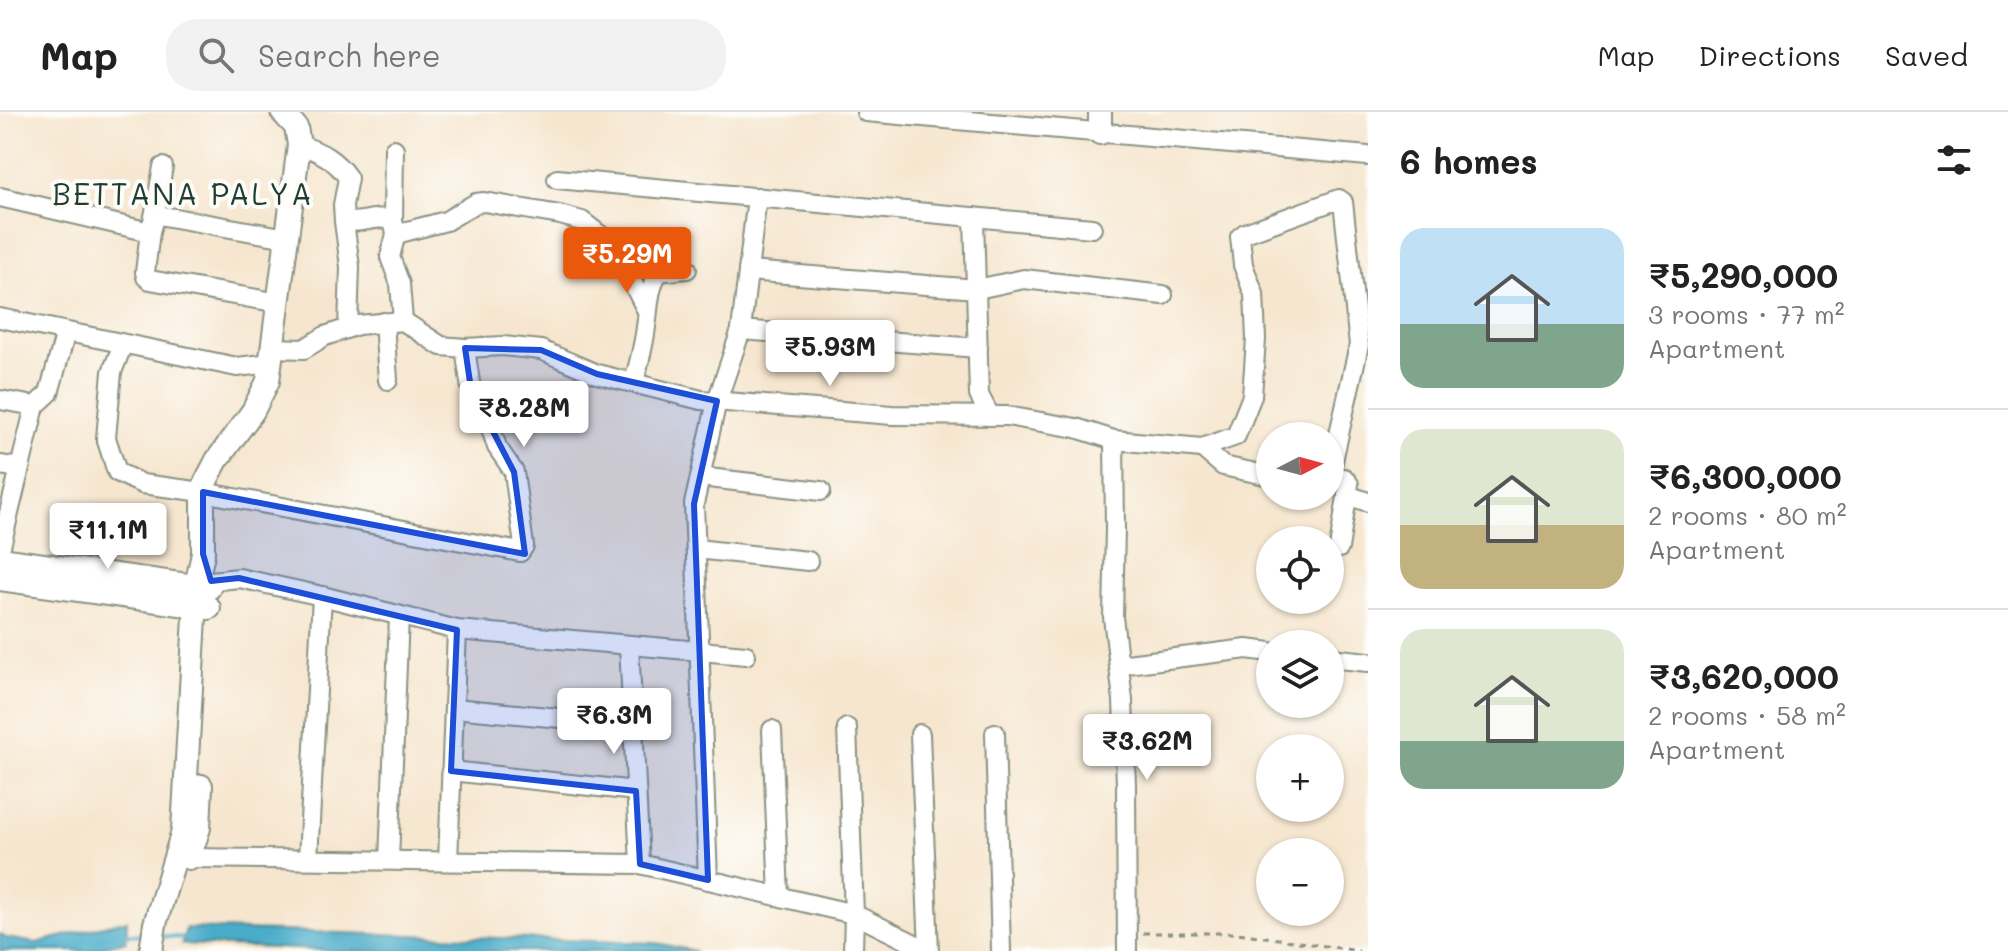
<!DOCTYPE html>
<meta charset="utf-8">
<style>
body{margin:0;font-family:Mali,sans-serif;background:#f2f2f2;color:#222;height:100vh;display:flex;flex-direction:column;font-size:30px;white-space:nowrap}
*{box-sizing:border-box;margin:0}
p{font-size:26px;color:#767676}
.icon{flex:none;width:44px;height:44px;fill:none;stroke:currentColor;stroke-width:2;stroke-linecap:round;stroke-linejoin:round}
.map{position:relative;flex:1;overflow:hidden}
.details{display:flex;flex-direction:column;background:#fff;width:640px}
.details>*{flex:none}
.needle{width:52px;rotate:84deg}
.fabs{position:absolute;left:1256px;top:310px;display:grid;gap:16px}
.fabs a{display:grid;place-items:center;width:88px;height:88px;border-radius:50%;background:#fff;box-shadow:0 2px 6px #0004;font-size:40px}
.price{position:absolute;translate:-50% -68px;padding:0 18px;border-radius:8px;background:#fff;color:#222;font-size:26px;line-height:52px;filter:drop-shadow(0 2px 4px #0008)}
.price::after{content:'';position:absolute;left:50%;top:48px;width:24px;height:18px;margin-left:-12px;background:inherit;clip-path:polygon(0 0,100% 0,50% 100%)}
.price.active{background:#ea580c;color:#fff}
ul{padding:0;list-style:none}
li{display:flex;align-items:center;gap:24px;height:200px;padding:0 32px}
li+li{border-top:2px solid #e0e0e0}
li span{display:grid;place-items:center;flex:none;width:224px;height:160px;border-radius:24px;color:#555}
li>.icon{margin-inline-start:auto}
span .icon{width:96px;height:96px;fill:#fffc;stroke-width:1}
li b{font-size:34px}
h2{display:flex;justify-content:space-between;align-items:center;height:96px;padding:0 32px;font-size:34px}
header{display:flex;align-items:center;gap:48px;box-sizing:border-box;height:112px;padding:0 40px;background:#fff;border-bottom:2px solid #e0e0e0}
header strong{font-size:38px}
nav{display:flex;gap:44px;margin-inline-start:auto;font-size:28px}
.search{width:560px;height:72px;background:#f2f2f2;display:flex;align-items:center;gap:20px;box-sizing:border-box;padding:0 28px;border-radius:32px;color:#767676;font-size:30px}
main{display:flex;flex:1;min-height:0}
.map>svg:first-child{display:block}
.water{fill:#4aacc9;stroke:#34747e;stroke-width:2}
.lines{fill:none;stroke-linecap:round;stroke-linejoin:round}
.stream{stroke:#4aacc9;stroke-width:4}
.minor-casing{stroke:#8a9282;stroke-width:22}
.tertiary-casing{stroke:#8a9282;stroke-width:26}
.path{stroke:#8a9282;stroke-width:3;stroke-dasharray:6 6;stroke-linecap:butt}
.minor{stroke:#fff;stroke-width:18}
.tertiary{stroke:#fff;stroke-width:22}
.marked{fill:#1d4ed8;fill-opacity:0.2;stroke:#1d4ed8;stroke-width:6;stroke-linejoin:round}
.labels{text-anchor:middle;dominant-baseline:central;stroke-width:8;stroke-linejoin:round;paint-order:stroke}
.neighbourhood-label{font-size:30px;letter-spacing:2px;fill:#1f3d34;stroke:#fdfcf7}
</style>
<header>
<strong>Map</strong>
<div class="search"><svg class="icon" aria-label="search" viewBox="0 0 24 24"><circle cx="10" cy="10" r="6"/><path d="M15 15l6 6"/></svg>Search here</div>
<nav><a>Map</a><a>Directions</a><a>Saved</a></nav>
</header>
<main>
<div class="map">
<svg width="1368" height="839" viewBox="0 0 1368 839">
<rect width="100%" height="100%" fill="#fdfcf7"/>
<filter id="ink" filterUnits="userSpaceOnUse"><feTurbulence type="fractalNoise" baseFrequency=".0125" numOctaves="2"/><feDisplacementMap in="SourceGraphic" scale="16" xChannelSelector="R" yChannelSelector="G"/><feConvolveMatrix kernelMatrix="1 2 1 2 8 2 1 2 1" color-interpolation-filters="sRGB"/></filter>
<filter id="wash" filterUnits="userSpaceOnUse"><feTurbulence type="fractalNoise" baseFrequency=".006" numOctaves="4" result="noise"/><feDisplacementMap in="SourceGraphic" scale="32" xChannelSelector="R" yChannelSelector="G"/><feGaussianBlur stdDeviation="1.8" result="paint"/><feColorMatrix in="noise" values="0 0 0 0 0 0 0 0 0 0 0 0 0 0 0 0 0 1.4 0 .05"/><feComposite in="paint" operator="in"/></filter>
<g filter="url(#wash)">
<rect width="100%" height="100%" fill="#f6e6cf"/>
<g class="water">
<polygon points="127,808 126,829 89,839 0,839 0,822 6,826 36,831"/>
<polygon points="186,816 656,831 696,839 343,839 182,832"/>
</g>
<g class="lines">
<g class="stream">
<polyline points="123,822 146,823"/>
<polyline points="159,824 186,826"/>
</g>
</g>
</g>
<g filter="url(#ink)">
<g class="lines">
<g class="minor-casing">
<g id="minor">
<polyline points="866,0 1368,44"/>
<path d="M299,33C320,39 336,48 348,66L343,93L344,109C360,113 377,102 393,109L396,122L390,145L400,172L403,209"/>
<polyline points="557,67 1092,116"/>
<polyline points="0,85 150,120 154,105 158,103 287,126"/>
<polyline points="154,105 163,55"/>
<polyline points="974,105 979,283 990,304"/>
<polyline points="344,109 350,155 348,216"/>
<polyline points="393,109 394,37"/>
<polyline points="150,120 145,160 146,165 150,168 279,191"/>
<polyline points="396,122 446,109 476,91 484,90 560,103 582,109 613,133 647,199"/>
<polyline points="748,159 977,177 1024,167 1163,183"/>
<polyline points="0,206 237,255 271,251"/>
<polyline points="384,210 388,268"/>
<polyline points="741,218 978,236"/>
<polyline points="123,232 112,260 106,326 117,360 142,372 203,380 520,440 524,434 514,360 497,335 485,298 471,277 465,236"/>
<polyline points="273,236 304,237 325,224 358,213 403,209 441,234 465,236 503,234 541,238 597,262 701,288 892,303 1007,304 1076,316 1114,328 1202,336 1236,324 1252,284 1256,227 1254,182 1243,153 1240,125 1245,121 1339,87 1343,90 1359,233 1330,362"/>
<path d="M634,271C638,253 644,234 646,215C649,195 648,179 658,160L687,157"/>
<polyline points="0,288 35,294"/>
<polyline points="1114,328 1115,417 1113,505 1123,588 1126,673 1127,839"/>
<polyline points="1202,336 1223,354 1270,364"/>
<polyline points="0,353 20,356"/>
<polyline points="700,365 821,379"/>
<polyline points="1330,366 1344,366 1349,372 1339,436"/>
<polyline points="1347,383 1368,390"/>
<polyline points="696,437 808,449"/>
<polyline points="0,438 35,294 49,281 66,220"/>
<polyline points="211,469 239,466 322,484 457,518 746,543"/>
<polyline points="629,533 640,752"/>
<polyline points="1330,546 1368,550"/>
<polyline points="1119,553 1247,537 1270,540"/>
<polyline points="454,596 633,613"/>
<polyline points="847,616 854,802 853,839"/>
<polyline points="772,618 779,784"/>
<polyline points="995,621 1001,839"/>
<polyline points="920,622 929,839"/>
<polyline points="451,659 636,679"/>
<polyline points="189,746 640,752 854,802 929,839"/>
<polyline points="308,747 322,484"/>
<polyline points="389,748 399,504"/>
<polyline points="448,749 457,518"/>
<polyline points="708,768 694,392 717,289 741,218 757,85"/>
</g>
</g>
<g class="tertiary-casing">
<g id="tertiary">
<polyline points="1100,0 1100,21"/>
<polyline points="0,447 209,476"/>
<polyline points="0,467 209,496"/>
<polyline points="189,746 199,716 201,674"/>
<polyline points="151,839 155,812 183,719 197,469 203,442 203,380 206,369 217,348 253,299 268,269 299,33 296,15 282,0"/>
</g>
</g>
<polyline class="path" points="1143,821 1238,821 1359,839"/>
<use href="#minor" class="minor"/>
<use href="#tertiary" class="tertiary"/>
</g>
</g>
<path class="marked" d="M465,236L541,238L597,262L717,289L694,392L708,768L640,752L636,679L451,659L457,518L239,466L211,469L203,442V380L525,442L514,360L471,277Z"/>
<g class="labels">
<g class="neighbourhood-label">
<text x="183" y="81">BETTANA PALYA</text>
</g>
</g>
</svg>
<div class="fabs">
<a><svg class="needle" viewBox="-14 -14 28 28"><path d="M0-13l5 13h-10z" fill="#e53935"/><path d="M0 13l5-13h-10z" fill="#767676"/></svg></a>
<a><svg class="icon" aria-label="locate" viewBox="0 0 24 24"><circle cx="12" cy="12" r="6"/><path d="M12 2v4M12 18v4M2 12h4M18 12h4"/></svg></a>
<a><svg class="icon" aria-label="layers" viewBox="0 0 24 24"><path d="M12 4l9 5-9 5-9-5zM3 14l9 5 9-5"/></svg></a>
<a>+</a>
<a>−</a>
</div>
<b class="price active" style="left:627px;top:183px">₹5.29M</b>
<b class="price" style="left:830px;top:276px">₹5.93M</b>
<b class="price" style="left:524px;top:337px">₹8.28M</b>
<b class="price" style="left:108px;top:459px">₹11.1M</b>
<b class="price" style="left:614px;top:644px">₹6.3M</b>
<b class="price" style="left:1147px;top:670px">₹3.62M</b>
</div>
<section class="details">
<h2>6 homes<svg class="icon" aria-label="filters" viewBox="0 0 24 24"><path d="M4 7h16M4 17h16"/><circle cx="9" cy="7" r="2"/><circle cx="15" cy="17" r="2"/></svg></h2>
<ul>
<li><span style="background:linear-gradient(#bfe0f5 60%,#7fa58c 0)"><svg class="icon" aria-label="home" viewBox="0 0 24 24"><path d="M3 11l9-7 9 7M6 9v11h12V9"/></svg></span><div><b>₹5,290,000</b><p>3 rooms · 77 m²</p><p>Apartment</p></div></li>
<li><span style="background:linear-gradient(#dfe7d0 60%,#c2b280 0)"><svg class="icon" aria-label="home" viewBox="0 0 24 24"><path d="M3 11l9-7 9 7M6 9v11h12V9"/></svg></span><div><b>₹6,300,000</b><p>2 rooms · 80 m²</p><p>Apartment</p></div></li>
<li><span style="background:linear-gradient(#dfe7d0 70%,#7fa58c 0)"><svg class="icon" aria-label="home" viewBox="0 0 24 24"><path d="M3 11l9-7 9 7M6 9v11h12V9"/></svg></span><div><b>₹3,620,000</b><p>2 rooms · 58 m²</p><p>Apartment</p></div></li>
</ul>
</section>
</main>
